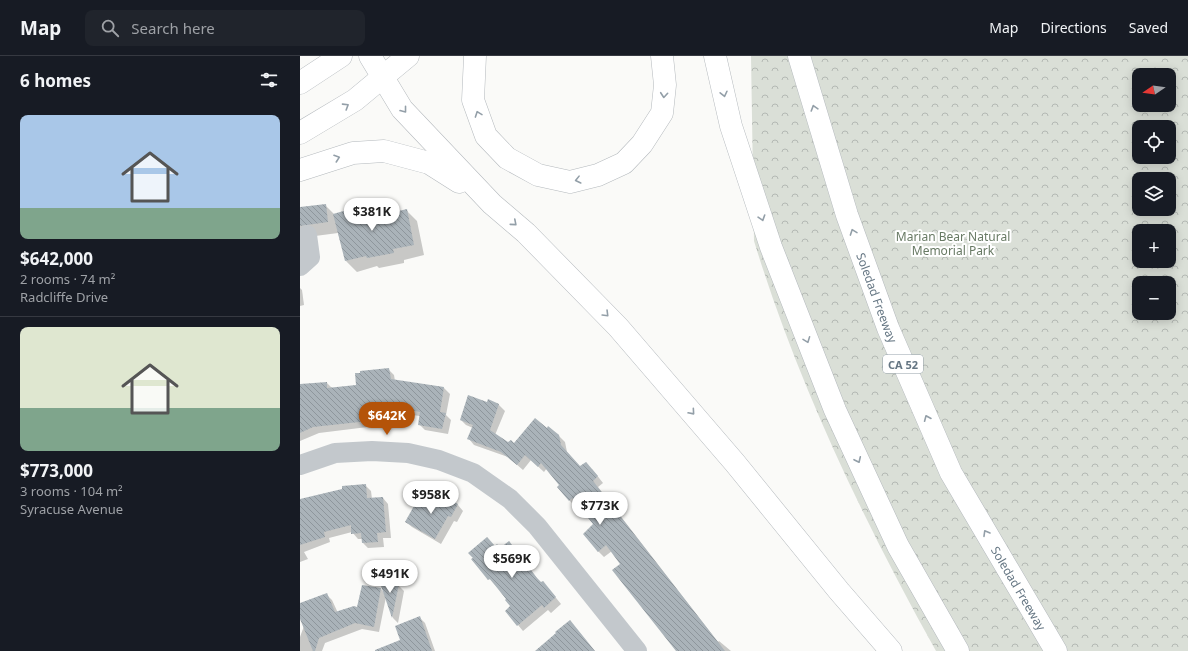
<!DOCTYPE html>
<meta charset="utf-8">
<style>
body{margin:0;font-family:"Noto Sans",sans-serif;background:#20242c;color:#f1f3f6;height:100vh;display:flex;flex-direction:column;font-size:15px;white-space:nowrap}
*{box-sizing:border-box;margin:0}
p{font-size:13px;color:#9ea1a6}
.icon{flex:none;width:22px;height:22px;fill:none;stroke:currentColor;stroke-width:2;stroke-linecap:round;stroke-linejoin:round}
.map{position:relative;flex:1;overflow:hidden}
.details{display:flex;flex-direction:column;background:#171b24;width:300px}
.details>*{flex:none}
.needle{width:26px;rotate:257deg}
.buttons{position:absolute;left:832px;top:12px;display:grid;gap:8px}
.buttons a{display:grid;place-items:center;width:44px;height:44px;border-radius:8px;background:#171b24;box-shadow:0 2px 10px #0003;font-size:20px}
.price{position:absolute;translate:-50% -34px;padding:0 9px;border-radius:14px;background:#fff;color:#222;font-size:13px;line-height:26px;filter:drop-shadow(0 1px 2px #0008)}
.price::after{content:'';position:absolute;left:50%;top:24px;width:12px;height:9px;margin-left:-6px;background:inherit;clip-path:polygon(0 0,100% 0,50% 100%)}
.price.active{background:#b45309;color:#fff}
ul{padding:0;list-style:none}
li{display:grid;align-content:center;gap:8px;height:212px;padding:0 20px}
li+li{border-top:1px solid #363941}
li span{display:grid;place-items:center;height:124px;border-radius:8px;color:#555}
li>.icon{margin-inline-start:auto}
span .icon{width:72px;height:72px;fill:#fffc;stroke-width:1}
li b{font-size:17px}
h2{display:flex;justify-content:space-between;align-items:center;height:48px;padding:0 20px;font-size:17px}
header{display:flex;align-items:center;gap:24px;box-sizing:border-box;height:56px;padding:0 20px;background:#171b24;border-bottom:1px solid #363941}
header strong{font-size:19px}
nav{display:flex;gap:22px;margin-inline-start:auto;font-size:14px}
.search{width:280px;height:36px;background:#20242c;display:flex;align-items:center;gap:10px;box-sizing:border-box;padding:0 14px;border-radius:8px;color:#9ea1a6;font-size:15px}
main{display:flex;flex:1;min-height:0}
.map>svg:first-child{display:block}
.park{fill:url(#park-crowns);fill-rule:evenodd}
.shadow{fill:#0003}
.building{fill:url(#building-back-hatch)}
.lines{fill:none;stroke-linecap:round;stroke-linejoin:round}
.major-casing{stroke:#b5babe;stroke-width:23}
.highway-casing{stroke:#b4b9bd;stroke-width:23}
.minor{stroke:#c3c8cc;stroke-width:20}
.major{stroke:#fff;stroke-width:22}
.highway{stroke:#fff;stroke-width:22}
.oneway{stroke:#939fa8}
.labels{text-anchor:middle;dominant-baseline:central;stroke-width:4;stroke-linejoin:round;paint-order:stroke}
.shield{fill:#fff;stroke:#939fa8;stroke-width:1}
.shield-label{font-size:11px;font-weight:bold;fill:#657683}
.park-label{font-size:12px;fill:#687a64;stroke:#fff}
.street-label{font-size:12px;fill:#657683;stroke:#fff}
</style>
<header>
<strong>Map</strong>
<div class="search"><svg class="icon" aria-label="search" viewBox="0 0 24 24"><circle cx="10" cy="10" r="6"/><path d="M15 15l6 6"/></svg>Search here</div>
<nav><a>Map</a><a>Directions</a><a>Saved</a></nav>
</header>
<main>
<section class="details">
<h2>6 homes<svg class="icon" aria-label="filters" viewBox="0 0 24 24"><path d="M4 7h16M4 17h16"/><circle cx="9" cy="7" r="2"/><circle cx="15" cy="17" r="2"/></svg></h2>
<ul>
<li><span style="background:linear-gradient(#a9c7e8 75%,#7fa58c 0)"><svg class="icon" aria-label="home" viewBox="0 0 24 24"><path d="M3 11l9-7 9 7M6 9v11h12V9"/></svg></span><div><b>$642,000</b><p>2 rooms · 74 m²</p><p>Radcliffe Drive</p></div></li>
<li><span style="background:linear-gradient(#dfe7d0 65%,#7fa58c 0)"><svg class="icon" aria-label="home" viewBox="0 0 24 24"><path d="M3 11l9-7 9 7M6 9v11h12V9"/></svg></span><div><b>$773,000</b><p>3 rooms · 104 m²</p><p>Syracuse Avenue</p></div></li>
</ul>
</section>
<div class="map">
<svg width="888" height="595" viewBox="0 0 888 595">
<defs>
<pattern id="park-crowns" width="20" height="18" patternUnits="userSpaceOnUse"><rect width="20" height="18" fill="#dadfd7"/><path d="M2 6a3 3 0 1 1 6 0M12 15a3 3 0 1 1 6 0" fill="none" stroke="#b4b9b4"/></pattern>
<pattern id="building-back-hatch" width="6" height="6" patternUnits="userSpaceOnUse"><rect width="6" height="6" fill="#aab3b9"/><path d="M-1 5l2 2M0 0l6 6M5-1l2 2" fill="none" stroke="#8e969c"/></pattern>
</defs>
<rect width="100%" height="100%" fill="#fafaf8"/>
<path class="park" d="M451,0H888V595H636C563,464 498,328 454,185ZM839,19H869V49H839ZM839,71H869V101H839ZM839,123H869V153H839ZM839,175H869V205H839ZM839,227H869V257H839Z"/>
<g class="shadow">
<polygon points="25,149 35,159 67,149 77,159 85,156 87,159 106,154 117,165 124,199 104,204 104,207 79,212 77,210 57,216 46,205 38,177 0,182 0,152"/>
<polygon points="0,232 2,234 4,249 0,250"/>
<polygon points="88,313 94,319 95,325 144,332 150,338 146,359 151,364 148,378 125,374 119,368 120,360 112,359 107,353 82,355 84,369 19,377 0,385 0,338 27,327 33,333 57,330"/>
<polygon points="188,345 199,349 205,355 195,379 209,388 215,388 247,374 259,380 265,386 267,396 280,411 292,413 303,427 298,431 418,586 419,585 431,595 378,595 312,495 304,501 298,495 295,468 278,447 275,450 269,444 260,429 247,412 244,416 231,404 223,414 208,401 174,389 169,383 173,372 166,369 161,364 187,348"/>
<polygon points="65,429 71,435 72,443 83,442 88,448 91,482 83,482 84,491 68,492 63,487 62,483 58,483 52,476 29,482 30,486 4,496 8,503 0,506 0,444"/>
<polygon points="140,439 158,449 163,455 157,466 154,465 141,488 112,471 106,466 128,448 136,448"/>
<polygon points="209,486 240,526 248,532 261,548 251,557 248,554 223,575 218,569 208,543 172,504 195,491 200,493"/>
<polygon points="98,529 104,535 98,567 93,562 86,541 79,576 62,573 25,587 22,595 0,595 0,581 4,570 0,560 0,548 26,538 32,544 38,557 58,552 81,533 84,537"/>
<polygon points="120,562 125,567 135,595 92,595"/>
</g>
<g class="building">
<polygon points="26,148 28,166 0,170 0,151"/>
<polygon points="68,148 72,160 85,155 86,158 107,153 114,189 93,193 94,197 67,202 66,200 45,205 33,158"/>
<polygon points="89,312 91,323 144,331 140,356 146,357 142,373 118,369 120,356 105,353 106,347 77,350 78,364 13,371 0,377 0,328 27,326 27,332 56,329 55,317 60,317 60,315"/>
<polygon points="168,339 187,346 188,343 199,348 190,374 208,386 211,384 214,387 235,362 247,372 248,370 259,379 261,389 280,410 286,406 298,420 293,425 425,595 376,595 312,514 320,508 306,489 298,496 283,478 293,468 272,442 269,445 257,431 259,429 241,407 238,411 225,399 217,409 201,396 167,383 173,369 160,364"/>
<polygon points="66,428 67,442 83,441 86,476 77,477 78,486 62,487 61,477 51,478 51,469 24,476 25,481 0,489 0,443 42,433 42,430"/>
<polygon points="140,438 158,448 151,461 148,460 135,483 105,466 119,441 128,446 129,444 135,447"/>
<polygon points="187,481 195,490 197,488 200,492 209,485 237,522 241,526 243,525 256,541 244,552 242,549 217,570 205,555 210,550 205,544 206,543 190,523 188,524 171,503 173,502 168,497"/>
<polygon points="79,524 99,528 92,562"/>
<polygon points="62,529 81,532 74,571 55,567 19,582 15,595 13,595 0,563 0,547 27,537 35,556 54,550 57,551"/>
<polygon points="120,560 132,595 75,595 75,594 100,584 95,570"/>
<polygon points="270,564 295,595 235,595 256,577 255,576"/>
</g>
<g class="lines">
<g class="major-casing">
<g id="major">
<polyline points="0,27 41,0"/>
<polyline points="0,77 55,44 108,0"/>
</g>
</g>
<g class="highway-casing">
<g id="highway">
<polyline points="70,0 102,53 192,148 226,177 318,271 435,407 539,535 591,595"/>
<polyline points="175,0 173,44 186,80 207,102 238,119 270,126 298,119 324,107 342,88 362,57 365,29 362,0"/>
<polyline points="415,0 431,70 471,191 535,354 598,490 658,595"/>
<path id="s1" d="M499,0L547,159L588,272L651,417L756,595"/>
<polyline points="0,114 53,97 84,95 129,107 159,126"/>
</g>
</g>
<g class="minor">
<polyline points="0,210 10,201 7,179"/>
<polyline points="0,409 35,397 72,395 108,397 139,404 173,417 210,443 237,470 337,595"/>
</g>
<use href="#major" class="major"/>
<use href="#highway" class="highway"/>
</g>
<defs><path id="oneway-chevron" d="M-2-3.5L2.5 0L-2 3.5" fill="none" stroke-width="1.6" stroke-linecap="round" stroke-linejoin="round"/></defs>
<g class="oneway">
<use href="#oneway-chevron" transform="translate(424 38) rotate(77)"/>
<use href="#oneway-chevron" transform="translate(364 39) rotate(95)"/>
<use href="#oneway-chevron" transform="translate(46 50) rotate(-32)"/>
<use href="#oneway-chevron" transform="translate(514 52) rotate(-107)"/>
<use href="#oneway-chevron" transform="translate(104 54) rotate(52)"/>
<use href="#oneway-chevron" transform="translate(178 58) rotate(-110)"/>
<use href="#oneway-chevron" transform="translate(37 102) rotate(-19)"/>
<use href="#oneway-chevron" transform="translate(278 124) rotate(166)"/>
<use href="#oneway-chevron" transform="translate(462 162) rotate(72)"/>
<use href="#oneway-chevron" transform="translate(214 167) rotate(41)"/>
<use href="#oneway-chevron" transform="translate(553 176) rotate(-110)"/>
<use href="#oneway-chevron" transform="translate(306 258) rotate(45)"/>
<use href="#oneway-chevron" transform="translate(507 284) rotate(69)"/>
<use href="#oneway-chevron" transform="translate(392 356) rotate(49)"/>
<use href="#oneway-chevron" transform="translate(627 362) rotate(-113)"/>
<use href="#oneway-chevron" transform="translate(558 404) rotate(65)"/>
<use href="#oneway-chevron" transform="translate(686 477) rotate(-120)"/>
</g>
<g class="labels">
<rect class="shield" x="583" y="299" width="40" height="18" rx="3"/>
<g class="shield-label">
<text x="603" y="308">CA 52</text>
</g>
<g class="park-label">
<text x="653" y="180">Marian Bear Natural<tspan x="653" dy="14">Memorial Park</tspan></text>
</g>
<g class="street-label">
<text stroke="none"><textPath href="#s1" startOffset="254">Soledad Freeway</textPath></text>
<text stroke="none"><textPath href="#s1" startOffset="578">Soledad Freeway</textPath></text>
</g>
</g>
</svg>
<div class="buttons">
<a><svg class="needle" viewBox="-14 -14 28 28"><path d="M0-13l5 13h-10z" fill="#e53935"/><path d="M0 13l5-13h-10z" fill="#9ea1a6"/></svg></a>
<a><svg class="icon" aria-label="locate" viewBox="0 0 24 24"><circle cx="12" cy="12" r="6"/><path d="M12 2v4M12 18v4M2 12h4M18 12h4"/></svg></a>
<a><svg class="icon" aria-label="layers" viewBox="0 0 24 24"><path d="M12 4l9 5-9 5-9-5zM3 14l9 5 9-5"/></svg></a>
<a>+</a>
<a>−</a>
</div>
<b class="price" style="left:72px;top:176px">$381K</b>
<b class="price active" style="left:87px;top:380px">$642K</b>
<b class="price" style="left:131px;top:459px">$958K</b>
<b class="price" style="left:300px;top:470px">$773K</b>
<b class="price" style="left:212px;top:523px">$569K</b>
<b class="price" style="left:90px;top:538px">$491K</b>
</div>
</main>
